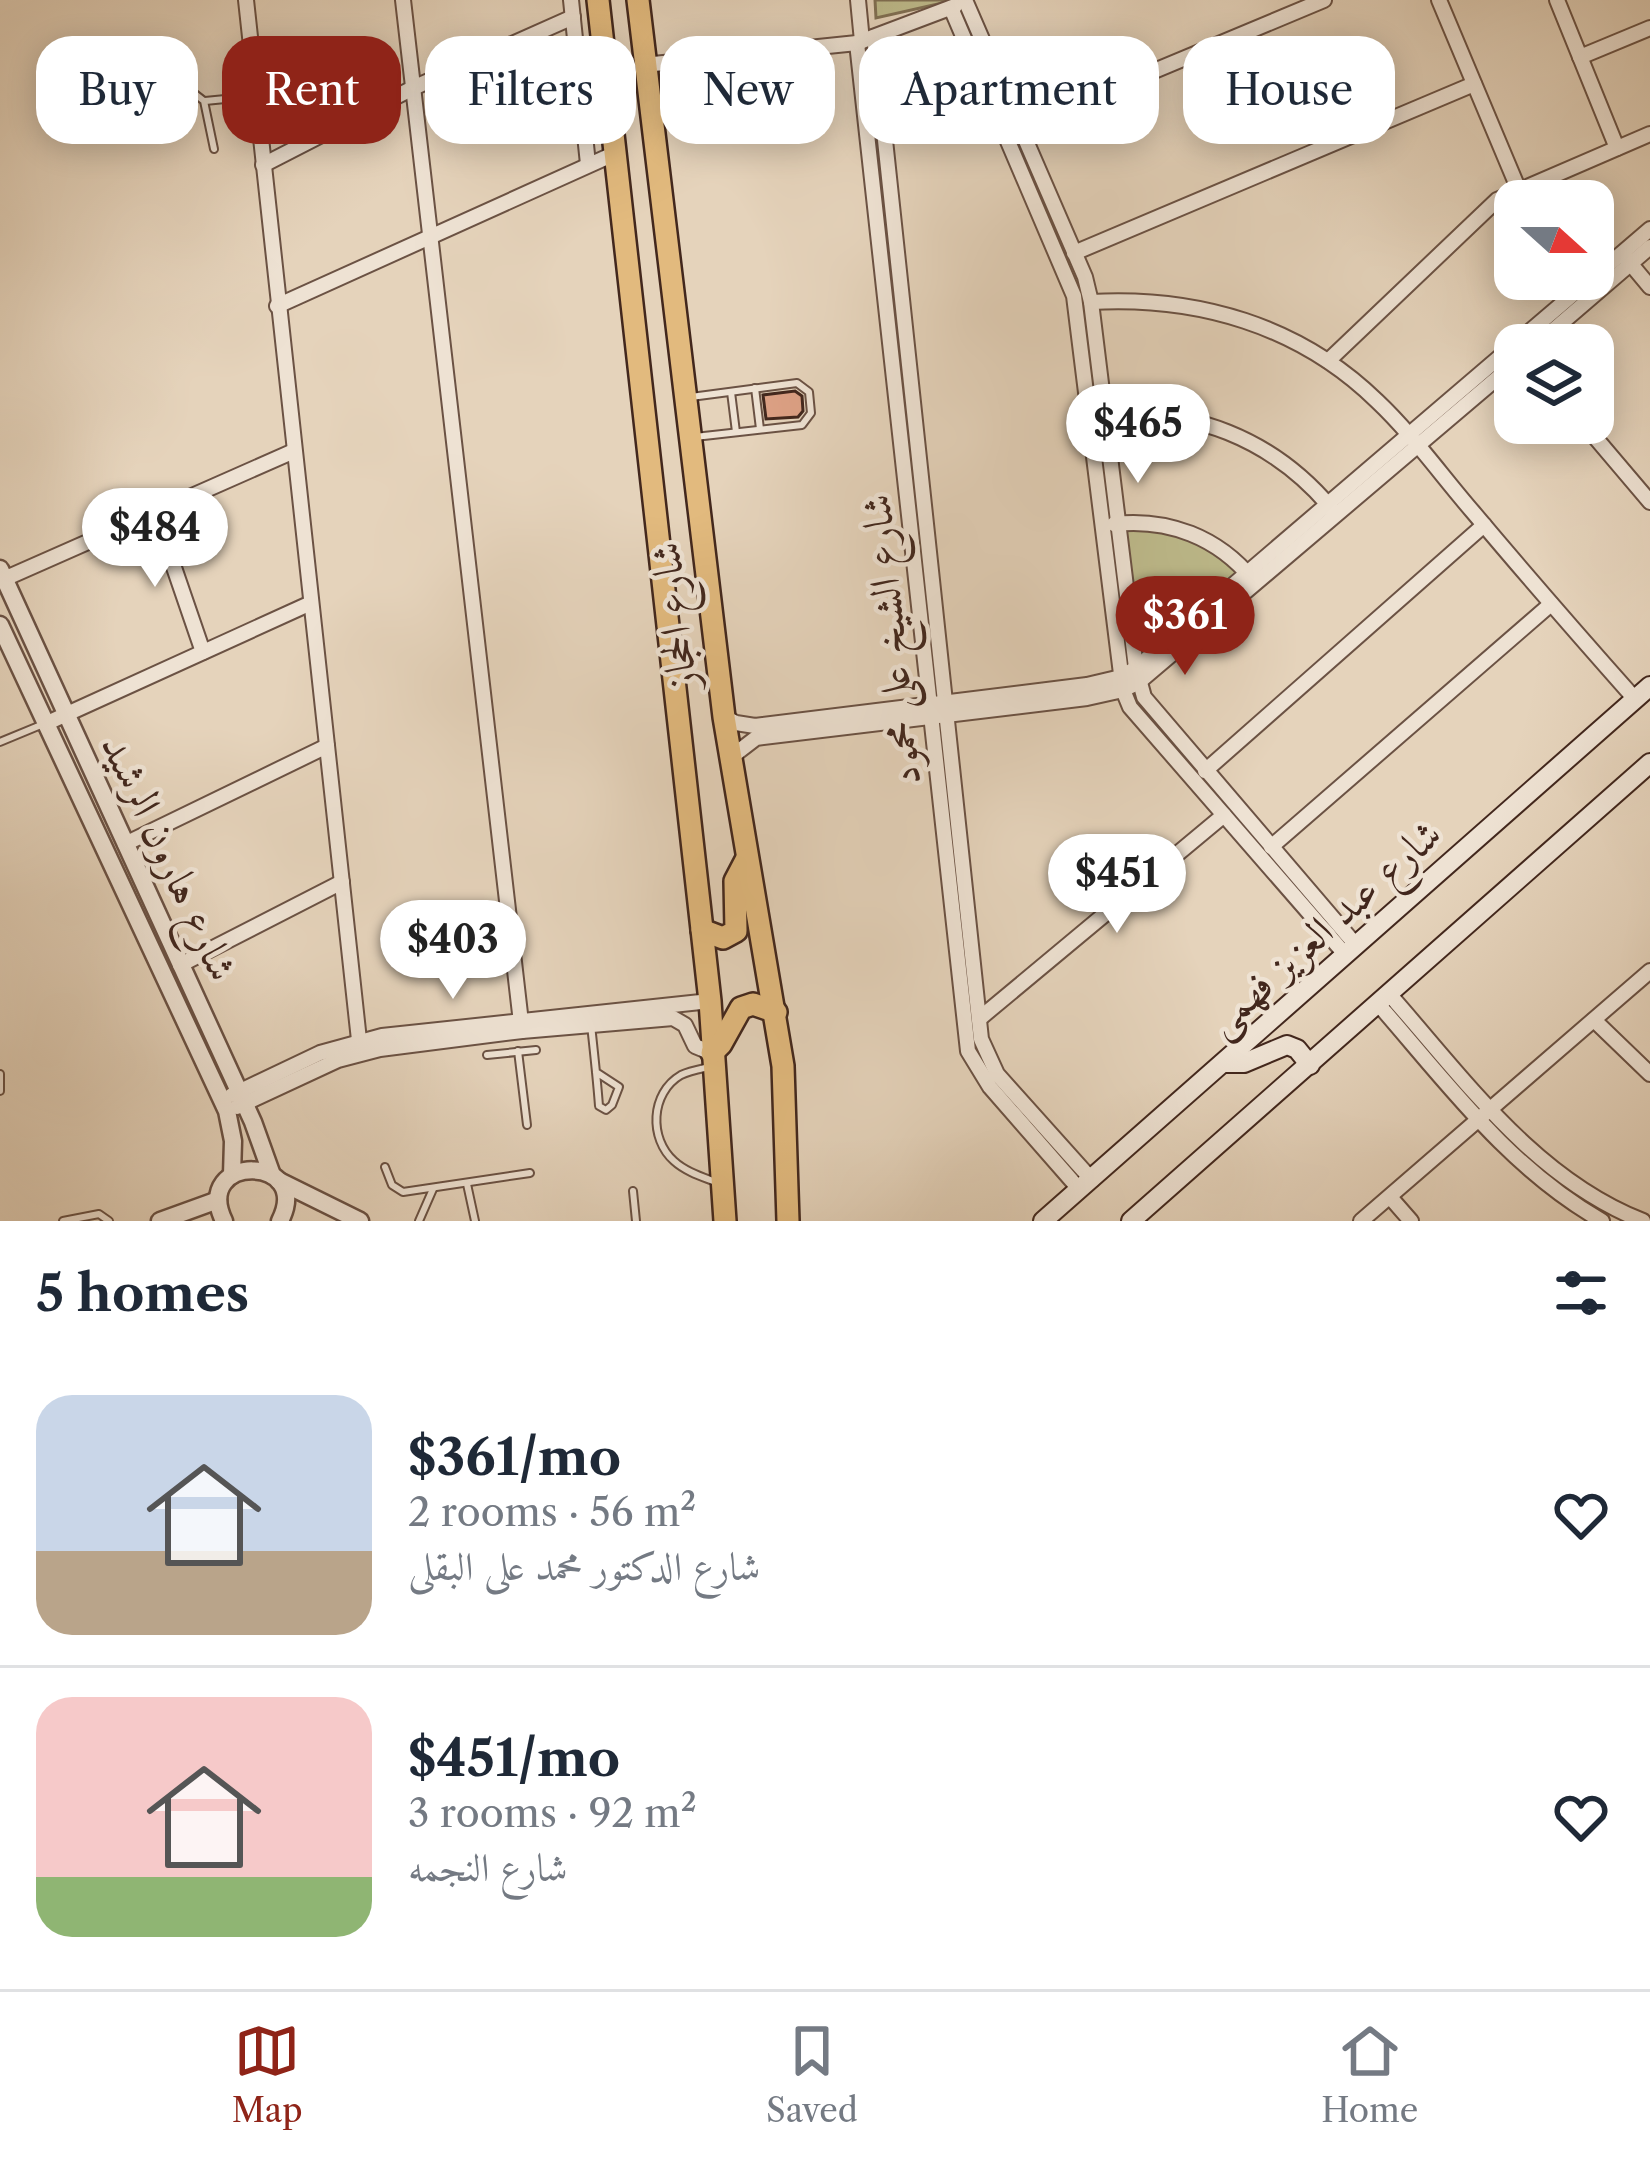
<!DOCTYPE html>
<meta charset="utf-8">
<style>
body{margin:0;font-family:"Libre Caslon Text",Amiri,serif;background:#f2f2f3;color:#1f2937;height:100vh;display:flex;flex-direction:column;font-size:45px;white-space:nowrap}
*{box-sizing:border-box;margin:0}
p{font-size:39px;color:#747a83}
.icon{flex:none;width:66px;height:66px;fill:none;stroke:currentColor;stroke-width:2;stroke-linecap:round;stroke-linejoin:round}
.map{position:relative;height:1221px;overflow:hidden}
.side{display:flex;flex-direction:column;background:#fff;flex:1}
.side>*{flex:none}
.guide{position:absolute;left:36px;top:36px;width:1578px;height:108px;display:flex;gap:24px}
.needle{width:78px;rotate:111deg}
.fabs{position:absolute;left:1494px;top:180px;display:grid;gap:24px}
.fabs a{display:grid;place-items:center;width:120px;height:120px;border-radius:24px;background:#fff;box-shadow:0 6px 30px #0003;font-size:60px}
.price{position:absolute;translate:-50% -102px;padding:0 27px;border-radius:42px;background:#fff;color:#222;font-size:39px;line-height:78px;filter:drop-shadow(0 3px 6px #0008)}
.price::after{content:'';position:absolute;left:50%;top:72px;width:36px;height:27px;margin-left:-18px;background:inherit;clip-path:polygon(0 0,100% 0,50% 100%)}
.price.selected{background:#8f2418;color:#fff}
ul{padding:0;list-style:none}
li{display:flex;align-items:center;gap:36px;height:300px;padding:0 36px}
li+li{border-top:3px solid #e0e1e3}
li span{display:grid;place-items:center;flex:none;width:336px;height:240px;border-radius:36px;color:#555}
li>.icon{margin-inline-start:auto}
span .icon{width:144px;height:144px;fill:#fffc;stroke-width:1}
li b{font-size:51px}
h2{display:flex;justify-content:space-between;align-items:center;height:144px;padding:0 36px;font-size:51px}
.tag{padding:0 42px;border-radius:36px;background:#fff;box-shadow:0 6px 30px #0003;font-size:42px;line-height:108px}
.tag.selected{background:#8f2418;color:#fff}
.menu{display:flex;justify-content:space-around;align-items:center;height:168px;border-top:3px solid #e0e1e3;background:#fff;font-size:33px;color:#747a83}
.menu a{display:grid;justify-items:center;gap:6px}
.menu .selected{color:#8f2418}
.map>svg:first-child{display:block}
.green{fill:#bdba8b;stroke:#807054;stroke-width:3}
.building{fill:#dda185;stroke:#42271d;stroke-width:3}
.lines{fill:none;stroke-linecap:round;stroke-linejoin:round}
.service-casing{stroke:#6b5244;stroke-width:10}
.minor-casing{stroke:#6b5244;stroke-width:18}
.tertiary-casing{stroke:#6b5244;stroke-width:21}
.secondary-casing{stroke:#42271d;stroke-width:22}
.primary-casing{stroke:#42271d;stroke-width:26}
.service{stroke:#eee2d3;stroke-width:6}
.minor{stroke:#eee2d3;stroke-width:14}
.tertiary{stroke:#eee2d3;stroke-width:16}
.secondary{stroke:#eee2d3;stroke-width:18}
.primary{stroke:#e2ba7e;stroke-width:21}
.labels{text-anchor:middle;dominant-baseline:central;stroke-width:9;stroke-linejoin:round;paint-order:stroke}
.street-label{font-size:42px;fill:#42271d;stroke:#eee2d3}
</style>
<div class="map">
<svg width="1650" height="1221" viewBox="0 0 1650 1221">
<rect width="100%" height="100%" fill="#e5d3bb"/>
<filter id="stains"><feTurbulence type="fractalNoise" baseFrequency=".00167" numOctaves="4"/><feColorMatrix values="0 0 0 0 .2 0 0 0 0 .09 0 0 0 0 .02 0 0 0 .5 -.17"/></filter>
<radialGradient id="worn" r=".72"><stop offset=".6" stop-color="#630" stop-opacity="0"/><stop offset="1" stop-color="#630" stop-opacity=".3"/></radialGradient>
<g class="green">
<polygon points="875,0 951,0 951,1 876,18"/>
<polygon points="1118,523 1179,528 1248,572 1136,668"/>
</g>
<polygon class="building" points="795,391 802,396 803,411 798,417 766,419 763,395"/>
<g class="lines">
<g class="service-casing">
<g id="service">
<polyline points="173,53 177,80 204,101 214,149"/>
<polyline points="205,101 256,96"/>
<polyline points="755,388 760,429"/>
<polyline points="731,392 736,432"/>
<polyline points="691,397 797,383 809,392 811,413 802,425 695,437"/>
<polyline points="0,742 41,725"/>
<path d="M591,1025C594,1052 597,1079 599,1106L606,1110L612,1105L619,1087L596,1072"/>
<polyline points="518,1051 527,1125"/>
<polyline points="487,1055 536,1050"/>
<path d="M709,1067C700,1069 689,1071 681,1075C650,1093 649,1139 674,1161C686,1172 703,1177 718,1183"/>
<polyline points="0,1074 0,1091"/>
<polyline points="385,1167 392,1185 403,1192 530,1173"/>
<polyline points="467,1184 475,1221"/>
<polyline points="633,1191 636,1221"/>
<polyline points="63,1221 99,1214 109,1221"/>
<polyline points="419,1221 433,1189"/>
</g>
</g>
<g class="minor-casing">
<g id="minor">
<polyline points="246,0 359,1040"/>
<polyline points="403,0 522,1031"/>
<polyline points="571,0 588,164"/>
<polyline points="858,0 862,41"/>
<polyline points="965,0 1085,277 1091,302 1136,668 1144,697 1355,944"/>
<polyline points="1439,0 1518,188"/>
<polyline points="1557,0 1617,148"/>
<polyline points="951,8 1074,296 1123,690 1130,707 1344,953"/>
<polyline points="874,37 981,1039 997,1074 1092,1180"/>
<polyline points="857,43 968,1051 990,1087 1080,1190"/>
<polyline points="1580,57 1650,28"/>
<polyline points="644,65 857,43 955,6"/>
<polyline points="1020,127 1324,0"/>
<polyline points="263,165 413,88 573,17"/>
<polyline points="1074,253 1474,84"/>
<polyline points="1625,257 1650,287"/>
<polyline points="1593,278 1650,229"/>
<path d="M1091,302C1197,296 1299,325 1377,401C1412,434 1441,475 1473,512C1526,575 1580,637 1635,699"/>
<polyline points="277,306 616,153"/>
<polyline points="1536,345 1650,247"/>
<polyline points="1328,361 1497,200 1650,134"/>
<path d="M1101,416C1191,406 1273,439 1331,508"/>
<polyline points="1583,423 1650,502"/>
<polyline points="155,512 203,652"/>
<path d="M1114,524C1168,518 1218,537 1253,580"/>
<polyline points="4,579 294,451"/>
<polyline points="724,717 736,723 755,726 1087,685 1121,677 1136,668 1591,279"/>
<polyline points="45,724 311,603"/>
<polyline points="730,758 756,738 1087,698 1123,690 1139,682 1515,363"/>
<polyline points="1205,771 1484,525"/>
<polyline points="125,844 327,746"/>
<polyline points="1271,847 1551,604"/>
<polyline points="180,965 342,882"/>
<path d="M1390,995C1465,1080 1535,1179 1643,1221"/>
<path d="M1379,1005C1447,1083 1510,1169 1602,1221"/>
<polyline points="979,1019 1224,815"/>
<polyline points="1594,1020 1650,1074"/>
<polyline points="232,1095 320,1053 382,1036 710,1001"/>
<polyline points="237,1107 338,1060 380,1049 522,1031 673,1018 685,1025 695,1046 712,1053"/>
<polyline points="1390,1197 1411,1221"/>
<polyline points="1361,1221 1650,971"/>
</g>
</g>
<g class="tertiary-casing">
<g id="tertiary">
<polyline points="0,569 253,1122 272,1175"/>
<polyline points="0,625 227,1111 233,1141 232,1175"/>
<polyline points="279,1181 360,1221"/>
<polyline points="160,1221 218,1200"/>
<path d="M224,1221C191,1153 314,1154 280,1221"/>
</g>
</g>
<g class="secondary-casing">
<g id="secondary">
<polyline points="1225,1063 1244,1063 1287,1045 1297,1049 1310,1065"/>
<polyline points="1043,1221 1650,686"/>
<polyline points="1131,1221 1650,763"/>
</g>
</g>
<g class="primary-casing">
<g id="primary">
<polyline points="598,0 710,1001 725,1221"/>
<polyline points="638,0 724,717 783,1066 788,1221"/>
<polyline points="702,930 723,938 736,931 735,881 746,860"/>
<polyline points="712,1053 721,1044 741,1008 753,1004 776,1012"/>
</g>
</g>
<use href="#service" class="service"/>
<use href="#minor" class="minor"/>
<use href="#tertiary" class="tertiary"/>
<use href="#secondary" class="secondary"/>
<use href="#primary" class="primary"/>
</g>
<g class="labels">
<g class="street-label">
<text transform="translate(673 616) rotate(-97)">شارع الحجاز</text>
<text transform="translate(890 640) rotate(-96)">شارع الشيخ على محمود</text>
<text transform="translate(170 857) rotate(65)">شارع هارون الرشيد</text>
<text transform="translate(1323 927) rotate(-42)">شارع عبد العزيز فهمى</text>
</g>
</g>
<rect width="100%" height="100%" filter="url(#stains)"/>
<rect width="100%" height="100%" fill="url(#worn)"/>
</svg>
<div class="fabs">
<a><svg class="needle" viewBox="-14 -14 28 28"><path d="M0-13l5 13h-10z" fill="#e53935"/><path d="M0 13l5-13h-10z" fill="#747a83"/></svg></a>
<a><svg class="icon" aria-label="layers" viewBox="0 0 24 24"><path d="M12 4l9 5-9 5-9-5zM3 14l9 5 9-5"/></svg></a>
</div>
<b class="price" style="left:1138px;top:486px">$465</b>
<b class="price" style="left:155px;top:590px">$484</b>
<b class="price selected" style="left:1185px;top:678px">$361</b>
<b class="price" style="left:1117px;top:936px">$451</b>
<b class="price" style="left:453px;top:1002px">$403</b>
<div class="guide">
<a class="tag">Buy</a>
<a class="tag selected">Rent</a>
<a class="tag">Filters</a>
<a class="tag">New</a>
<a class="tag">Apartment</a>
<a class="tag">House</a>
</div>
</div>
<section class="side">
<h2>5 homes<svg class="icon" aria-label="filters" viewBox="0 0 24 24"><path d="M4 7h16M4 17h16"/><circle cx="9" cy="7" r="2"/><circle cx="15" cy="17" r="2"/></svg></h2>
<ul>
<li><span style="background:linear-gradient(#c9d6e8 65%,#b9a48a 0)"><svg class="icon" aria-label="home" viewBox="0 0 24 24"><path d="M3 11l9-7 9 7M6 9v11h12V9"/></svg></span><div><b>$361/mo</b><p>2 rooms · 56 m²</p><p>شارع الدكتور محمد على البقلى</p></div><svg class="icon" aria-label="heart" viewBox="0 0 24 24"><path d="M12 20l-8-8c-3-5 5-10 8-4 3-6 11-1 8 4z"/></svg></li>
<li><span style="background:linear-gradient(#f6c9c9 75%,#8fb573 0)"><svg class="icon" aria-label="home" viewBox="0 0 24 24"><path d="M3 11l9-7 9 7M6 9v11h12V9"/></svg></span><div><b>$451/mo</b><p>3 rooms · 92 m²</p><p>شارع النجمه</p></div><svg class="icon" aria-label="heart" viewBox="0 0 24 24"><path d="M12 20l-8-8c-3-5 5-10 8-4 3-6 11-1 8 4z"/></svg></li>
</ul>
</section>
<nav class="menu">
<a class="selected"><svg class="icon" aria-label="map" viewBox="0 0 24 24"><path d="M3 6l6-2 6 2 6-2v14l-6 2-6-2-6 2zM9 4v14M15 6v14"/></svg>Map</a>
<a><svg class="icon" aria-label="saved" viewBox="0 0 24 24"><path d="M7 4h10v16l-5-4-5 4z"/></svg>Saved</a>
<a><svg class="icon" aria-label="home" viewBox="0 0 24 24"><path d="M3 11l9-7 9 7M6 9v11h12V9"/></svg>Home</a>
</nav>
